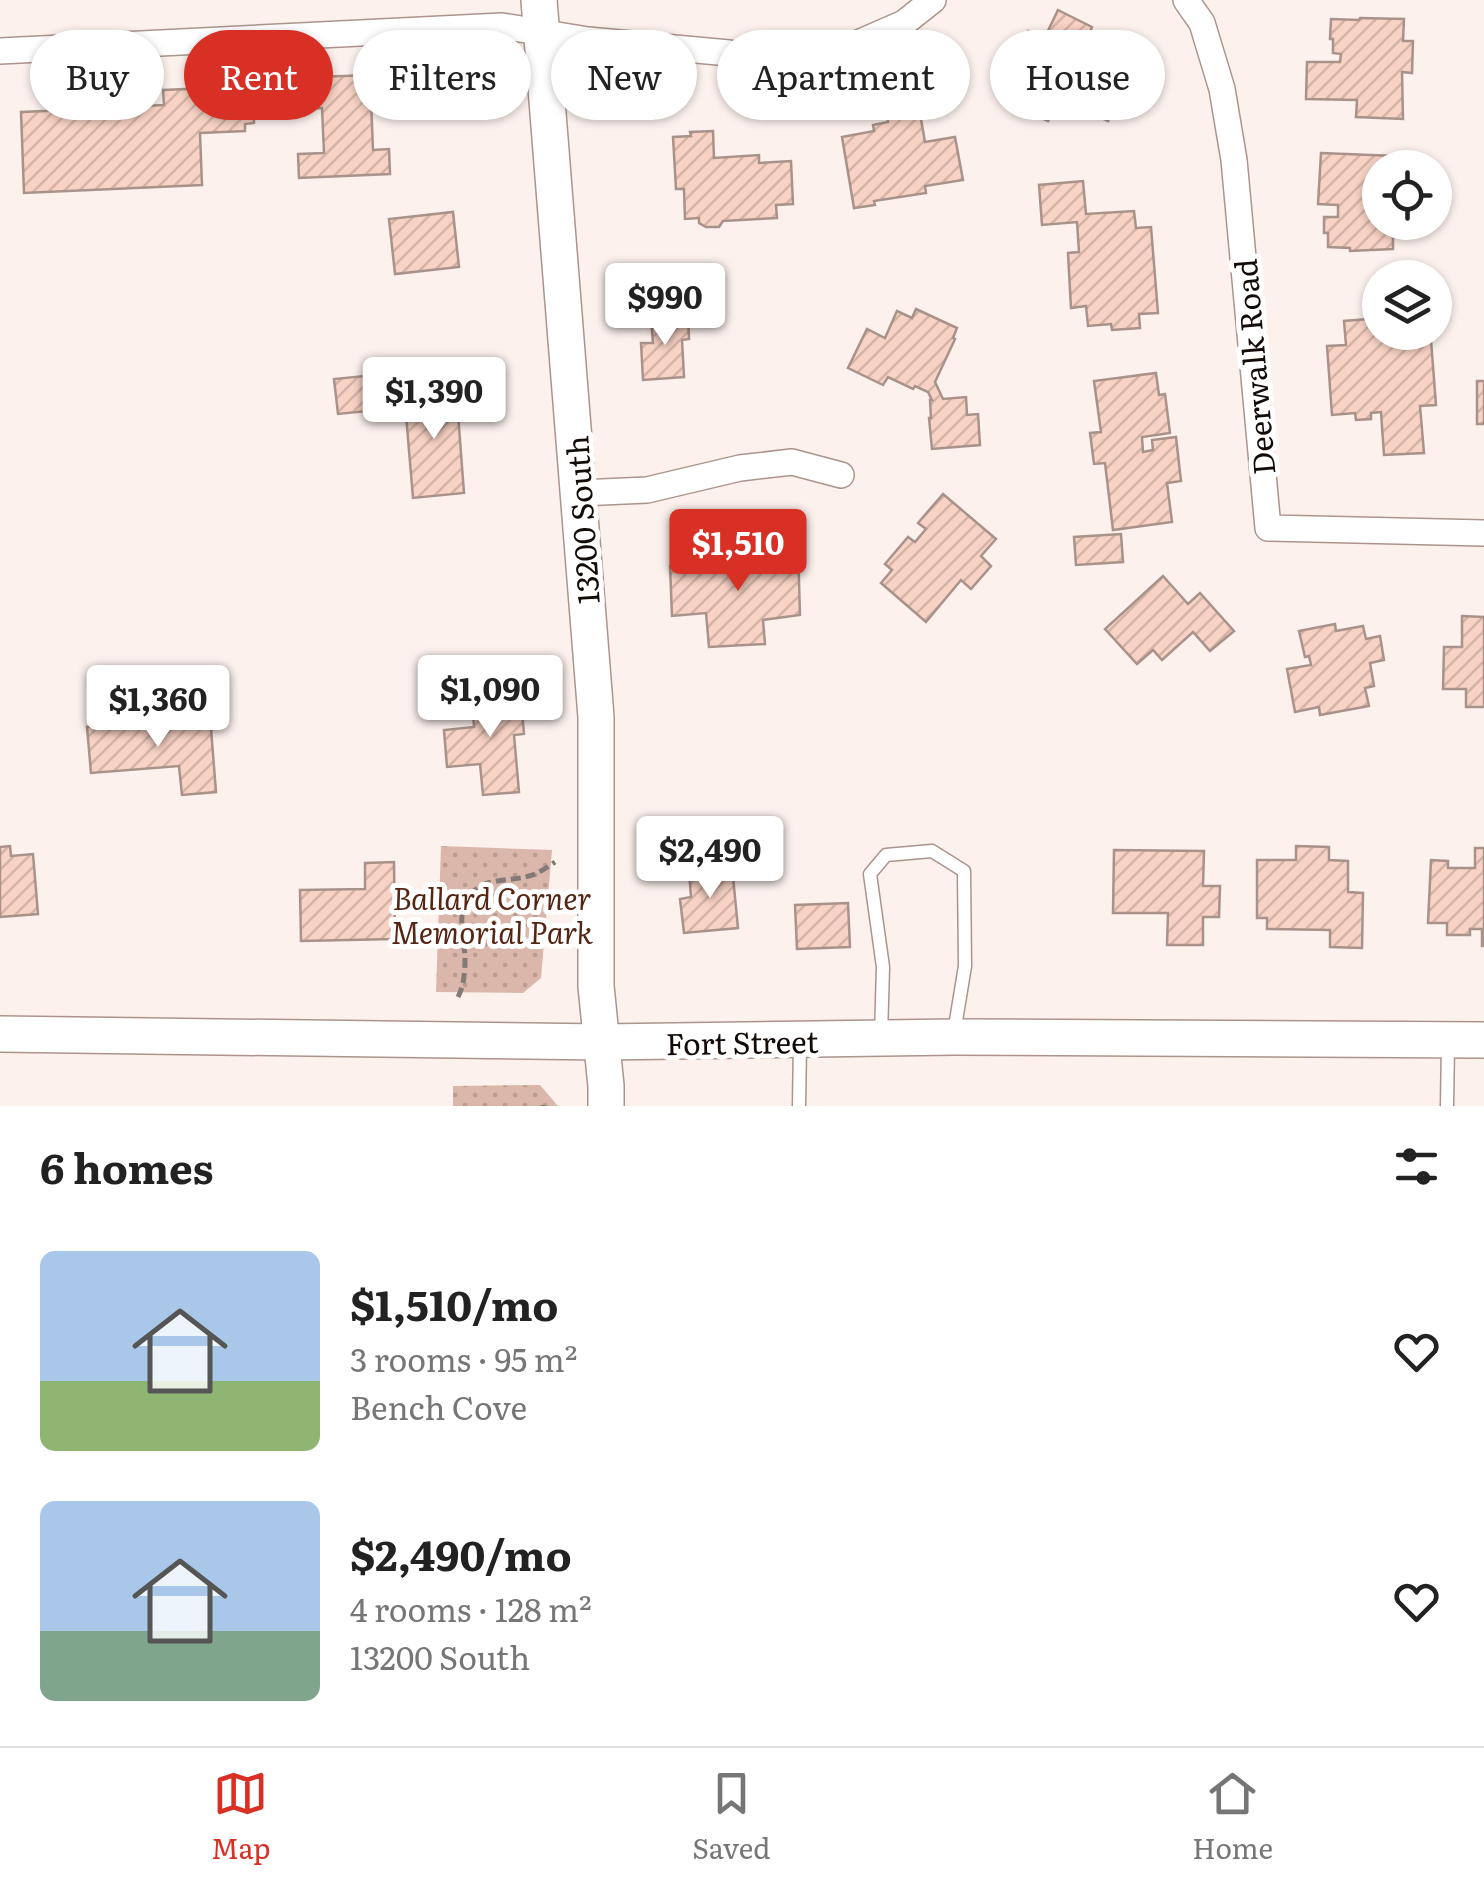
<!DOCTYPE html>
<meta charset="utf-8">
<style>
body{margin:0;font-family:Literata,serif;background:#f2f2f2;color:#222;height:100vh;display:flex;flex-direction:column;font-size:38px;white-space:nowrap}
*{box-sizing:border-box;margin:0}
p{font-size:32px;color:#767676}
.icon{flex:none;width:55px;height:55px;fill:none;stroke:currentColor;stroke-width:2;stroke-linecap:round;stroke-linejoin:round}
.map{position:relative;height:1106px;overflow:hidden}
.details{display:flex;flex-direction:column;background:#fff;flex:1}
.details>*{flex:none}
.top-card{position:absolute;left:30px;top:30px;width:1425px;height:90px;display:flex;gap:20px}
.buttons{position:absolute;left:1362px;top:150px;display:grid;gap:20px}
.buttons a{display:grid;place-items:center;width:90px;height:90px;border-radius:50%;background:#fff;box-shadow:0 2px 8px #0004;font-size:50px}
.price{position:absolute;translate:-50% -85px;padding:0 22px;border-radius:10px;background:#fff;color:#222;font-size:32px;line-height:65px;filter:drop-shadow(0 2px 5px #0008)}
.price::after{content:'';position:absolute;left:50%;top:60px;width:30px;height:22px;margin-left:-15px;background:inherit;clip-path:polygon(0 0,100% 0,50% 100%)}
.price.current{background:#d93025;color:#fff}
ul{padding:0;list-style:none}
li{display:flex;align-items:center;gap:30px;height:250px;padding:0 40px}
li span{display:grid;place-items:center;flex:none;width:280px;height:200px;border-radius:15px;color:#555}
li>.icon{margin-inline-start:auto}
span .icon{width:120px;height:120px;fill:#fffc;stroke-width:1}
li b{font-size:42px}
h2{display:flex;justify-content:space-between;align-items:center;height:120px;padding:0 40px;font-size:42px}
.pill{padding:0 35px;border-radius:45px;background:#fff;box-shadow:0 2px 8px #0004;font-size:35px;line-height:90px}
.pill.current{background:#d93025;color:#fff}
.menu{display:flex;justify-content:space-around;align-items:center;height:140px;border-top:2px solid #e0e0e0;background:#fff;font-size:28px;color:#767676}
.menu a{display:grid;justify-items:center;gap:5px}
.menu .current{color:#d93025}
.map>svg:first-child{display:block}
.park{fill:url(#park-dots)}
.building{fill:url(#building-hatch);stroke:#a99289;stroke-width:2.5}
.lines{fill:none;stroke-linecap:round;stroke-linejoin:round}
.lane-casing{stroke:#ac948c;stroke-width:15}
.street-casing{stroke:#ac948c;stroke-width:28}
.secondary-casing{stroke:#ac948c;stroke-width:38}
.path{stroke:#837a76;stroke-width:5;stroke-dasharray:10 5;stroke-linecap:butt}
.lane{stroke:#fff;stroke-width:12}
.street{stroke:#fff;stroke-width:25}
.secondary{stroke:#fff;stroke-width:35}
.labels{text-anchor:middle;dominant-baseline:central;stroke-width:10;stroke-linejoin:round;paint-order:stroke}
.street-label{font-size:30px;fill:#130b08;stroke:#fff}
.park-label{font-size:30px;font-style:italic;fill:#562513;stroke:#fff}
</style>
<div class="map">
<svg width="1484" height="1106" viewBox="0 0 1484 1106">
<defs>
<pattern id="park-dots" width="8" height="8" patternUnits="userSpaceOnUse" patternTransform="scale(2.5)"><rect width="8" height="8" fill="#dab7aa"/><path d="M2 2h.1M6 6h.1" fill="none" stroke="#ba9c91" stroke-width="1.8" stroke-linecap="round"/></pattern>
<pattern id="building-hatch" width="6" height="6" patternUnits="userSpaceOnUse" patternTransform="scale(2.5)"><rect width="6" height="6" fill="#f8d2c4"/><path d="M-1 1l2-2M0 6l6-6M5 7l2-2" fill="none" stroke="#d4b3a7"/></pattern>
</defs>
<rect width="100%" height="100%" fill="#fcf1ed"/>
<g class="park">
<polygon points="441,846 552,850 541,978 523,993 436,992"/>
<polygon points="540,1085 558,1106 453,1106 453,1086"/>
</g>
<g class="building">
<polygon points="1058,10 1092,27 1087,39 1119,55 1117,61 1132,69 1108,121 1059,98 1048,121 1013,105 1027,76 1010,68 1028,31 1044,39"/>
<polygon points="1360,18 1404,19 1403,41 1413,41 1412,73 1402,72 1403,119 1356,117 1357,100 1306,99 1307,62 1340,62 1341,54 1333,53 1333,39 1330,39 1331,19 1359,20"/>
<polygon points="370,75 373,150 389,149 390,174 299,178 298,154 324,153 322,108 254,111 254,123 245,124 245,131 200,133 202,185 24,193 21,112 69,110 69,103 118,101 118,107 164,105 163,90 259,86 259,79"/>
<polygon points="919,108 925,142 955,137 963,180 925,186 926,193 874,201 875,205 854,208 842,137 874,131 873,125 888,122 887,113"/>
<polygon points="713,131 714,158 759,155 759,163 791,161 793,204 776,205 777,218 723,221 719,227 706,227 699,223 699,218 685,219 684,189 676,189 673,137 691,136 690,132"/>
<polygon points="1321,153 1395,156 1395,168 1380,168 1380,222 1413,222 1413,226 1393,226 1393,249 1350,251 1350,248 1328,247 1328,233 1324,233 1324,217 1338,217 1338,205 1318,204"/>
<polygon points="1083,181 1086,214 1134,211 1136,228 1151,227 1158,313 1139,314 1140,328 1112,330 1111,324 1088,326 1086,306 1071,308 1068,253 1079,252 1077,222 1042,225 1039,185"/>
<polygon points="453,212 459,267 395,274 389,219"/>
<polygon points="916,309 957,328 953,338 955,339 935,382 943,399 966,397 967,415 978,414 980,445 932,449 929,418 931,418 930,400 932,400 928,392 915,386 913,389 888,377 883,385 848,368 867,329 885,338 897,311 912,318"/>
<polygon points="688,314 689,339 682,340 684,377 643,380 641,343 653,343 651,317"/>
<polygon points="1380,318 1380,332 1401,332 1402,342 1431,340 1436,405 1420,406 1424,453 1384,455 1381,412 1371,413 1371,419 1356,420 1355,413 1332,415 1327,346 1346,345 1344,321"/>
<polygon points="394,373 398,408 338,414 334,379"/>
<polygon points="1156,373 1159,395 1165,394 1170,433 1142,437 1143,452 1153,450 1152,440 1176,437 1181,481 1167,483 1172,522 1113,530 1105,463 1094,464 1090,433 1101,432 1094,381"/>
<rect x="1477" y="381" width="7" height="43"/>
<polygon points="456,387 464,493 413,498 404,391"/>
<polygon points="943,494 996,539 981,556 991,566 971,589 961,580 926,622 881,583 892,570 885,564 908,537 915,542 926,529 918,523"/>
<polygon points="1121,534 1123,562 1076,565 1074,537"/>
<polygon points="798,548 800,615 763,620 765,644 709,647 706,613 672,616 670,566"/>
<polygon points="1163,576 1188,604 1200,593 1234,631 1210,651 1193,632 1162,660 1153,650 1137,664 1105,629"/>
<polygon points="1462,616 1484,617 1484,707 1466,707 1466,689 1443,689 1444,647 1462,647"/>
<polygon points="1335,624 1336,631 1363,626 1366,639 1380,636 1384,660 1370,663 1374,686 1365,688 1369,706 1320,715 1319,707 1295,712 1287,669 1311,665 1309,656 1305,657 1299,631"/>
<polygon points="520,687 524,734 514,735 519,792 483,795 480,764 447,767 444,730 474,727 471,692"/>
<polygon points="210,716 216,792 182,795 179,766 91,773 87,727"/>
<polygon points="10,846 11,856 33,854 38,914 0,917 0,847"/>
<polygon points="1296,846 1329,847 1329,860 1348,861 1348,892 1363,893 1362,948 1330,947 1330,930 1267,929 1267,918 1257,918 1257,860 1296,860"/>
<polygon points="1475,848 1484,848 1484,946 1482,946 1482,929 1470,929 1470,935 1447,935 1447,923 1428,923 1431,860 1448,861 1448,868 1475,868"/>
<polygon points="1114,850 1204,851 1203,886 1220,886 1219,917 1203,917 1203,945 1167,945 1168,913 1113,913"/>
<polygon points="394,862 395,939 301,941 300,890 365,889 365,863"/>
<polygon points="732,866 738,928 684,933 680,899 691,897 689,871"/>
<polygon points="848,903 850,947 797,949 795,905"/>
</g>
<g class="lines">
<g class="lane-casing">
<g id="lane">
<polyline points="881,1036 883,967 870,874 886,855 932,851 964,871 965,966 954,1033"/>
<polyline points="799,1106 800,1043"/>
<polyline points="1447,1106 1448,1043"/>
</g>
</g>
<g class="street-casing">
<g id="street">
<polyline points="1186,0 1202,23 1222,89 1234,160 1268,528 1484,533"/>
<polyline points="0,51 502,26 588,40 729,53 779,62 833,54 904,23 933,0"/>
<polyline points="579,493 647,490 740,468 792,462 841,475"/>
</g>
</g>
<g class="secondary-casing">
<g id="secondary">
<polyline points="539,0 596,717 596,986 606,1086 606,1106"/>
<polyline points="0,1034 603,1042 954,1037 1484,1040"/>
</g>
</g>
<g class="path">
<path d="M458,997C464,985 465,972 465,958C464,934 452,902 481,886C496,878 518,881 535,874C542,871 549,866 555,862"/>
<polyline points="543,1106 543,1105"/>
</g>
<use href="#lane" class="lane"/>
<use href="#street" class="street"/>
<use href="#secondary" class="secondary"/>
</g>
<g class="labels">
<g class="street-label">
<text transform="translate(1253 367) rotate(-95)">Deerwalk Road</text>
<text transform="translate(581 520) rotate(-94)">13200 South</text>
<text transform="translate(742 1041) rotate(-1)">Fort Street</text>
</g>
<g class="park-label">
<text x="492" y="897">Ballard Corner<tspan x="492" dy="34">Memorial Park</tspan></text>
</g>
</g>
</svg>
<div class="buttons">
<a><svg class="icon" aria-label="locate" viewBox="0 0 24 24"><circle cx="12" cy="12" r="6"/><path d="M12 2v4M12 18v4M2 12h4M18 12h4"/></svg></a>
<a><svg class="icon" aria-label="layers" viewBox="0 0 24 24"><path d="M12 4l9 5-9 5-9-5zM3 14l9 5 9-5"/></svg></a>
</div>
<b class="price" style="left:665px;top:348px">$990</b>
<b class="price" style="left:434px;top:442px">$1,390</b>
<b class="price current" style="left:738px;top:594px">$1,510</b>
<b class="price" style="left:490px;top:740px">$1,090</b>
<b class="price" style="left:158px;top:750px">$1,360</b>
<b class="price" style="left:710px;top:901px">$2,490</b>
<div class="top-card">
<a class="pill">Buy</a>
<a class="pill current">Rent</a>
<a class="pill">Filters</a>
<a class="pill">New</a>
<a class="pill">Apartment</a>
<a class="pill">House</a>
</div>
</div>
<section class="details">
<h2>6 homes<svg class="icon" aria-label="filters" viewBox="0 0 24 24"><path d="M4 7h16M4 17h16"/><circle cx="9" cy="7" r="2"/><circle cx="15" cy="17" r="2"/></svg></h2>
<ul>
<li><span style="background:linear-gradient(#a9c7e8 65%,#8fb573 0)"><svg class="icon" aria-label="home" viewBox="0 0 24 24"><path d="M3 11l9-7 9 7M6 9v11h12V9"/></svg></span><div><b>$1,510/mo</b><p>3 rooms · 95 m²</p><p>Bench Cove</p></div><svg class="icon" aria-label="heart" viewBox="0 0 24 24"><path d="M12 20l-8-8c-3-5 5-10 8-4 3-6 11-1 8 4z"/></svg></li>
<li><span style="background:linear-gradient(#a9c7e8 65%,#7fa58c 0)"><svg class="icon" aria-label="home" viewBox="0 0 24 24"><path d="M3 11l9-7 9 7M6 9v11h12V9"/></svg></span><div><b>$2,490/mo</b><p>4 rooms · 128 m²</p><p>13200 South</p></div><svg class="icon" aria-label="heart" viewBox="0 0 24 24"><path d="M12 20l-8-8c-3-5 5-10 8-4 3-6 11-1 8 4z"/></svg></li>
</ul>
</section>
<nav class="menu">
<a class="current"><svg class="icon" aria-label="map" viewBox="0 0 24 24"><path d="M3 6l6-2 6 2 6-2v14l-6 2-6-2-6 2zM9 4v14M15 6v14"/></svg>Map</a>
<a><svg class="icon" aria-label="saved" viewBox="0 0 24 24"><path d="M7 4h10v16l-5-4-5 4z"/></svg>Saved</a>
<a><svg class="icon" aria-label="home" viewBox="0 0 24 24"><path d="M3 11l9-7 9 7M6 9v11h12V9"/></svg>Home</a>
</nav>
